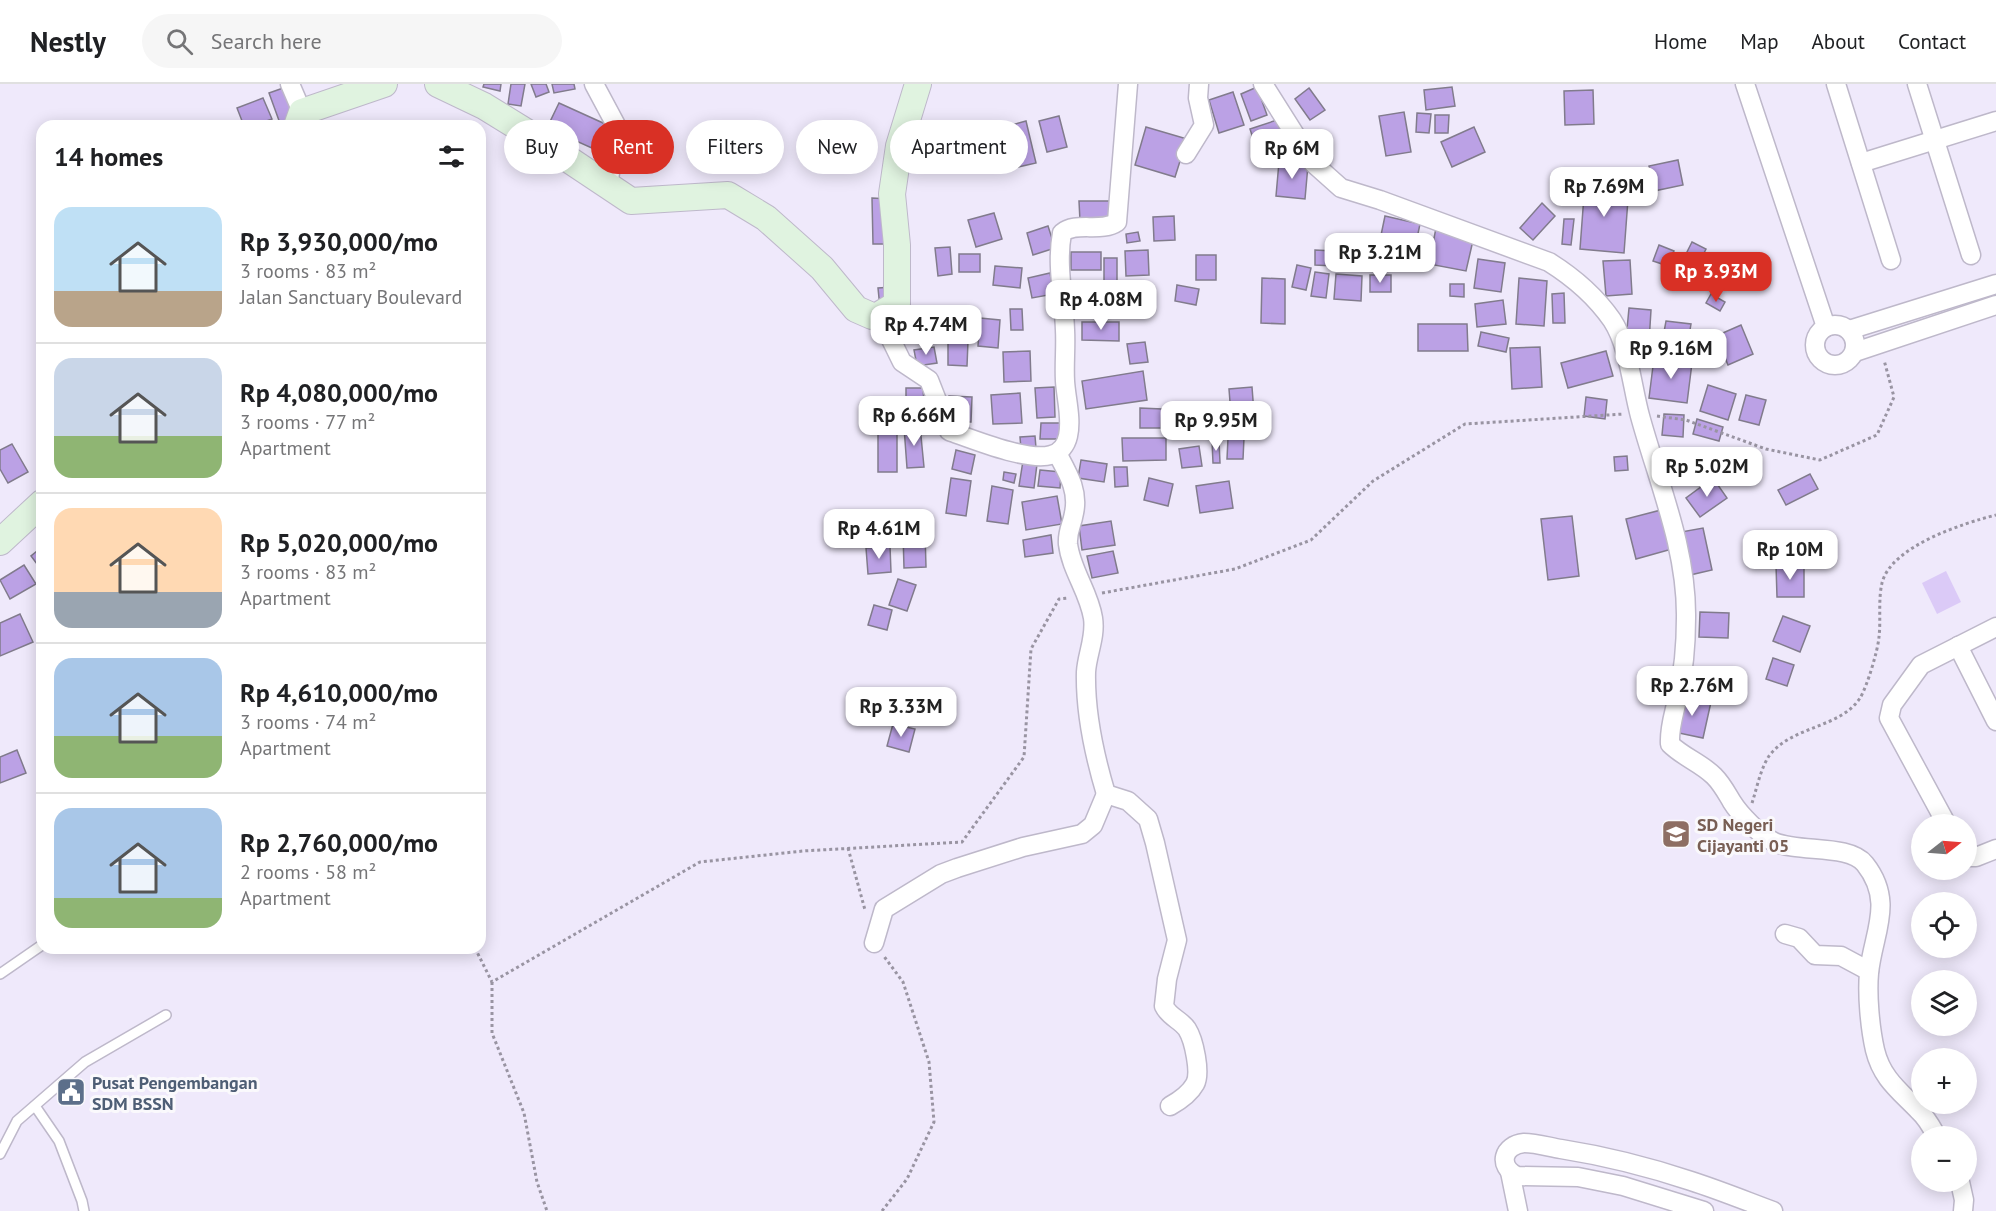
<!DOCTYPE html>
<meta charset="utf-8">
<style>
body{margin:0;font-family:"PT Sans",sans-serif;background:#f6f6f6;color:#202124;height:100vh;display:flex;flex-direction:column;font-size:22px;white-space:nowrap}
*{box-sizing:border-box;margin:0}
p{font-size:20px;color:#757577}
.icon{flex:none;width:33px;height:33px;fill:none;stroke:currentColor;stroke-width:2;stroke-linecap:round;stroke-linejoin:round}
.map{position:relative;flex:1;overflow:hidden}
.details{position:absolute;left:36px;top:36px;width:450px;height:834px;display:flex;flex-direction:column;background:#fff;border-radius:18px;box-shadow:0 3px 15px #0003}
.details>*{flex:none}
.banner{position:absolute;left:504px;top:36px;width:570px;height:54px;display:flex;gap:12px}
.needle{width:39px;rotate:73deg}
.tools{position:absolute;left:1911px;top:730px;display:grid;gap:12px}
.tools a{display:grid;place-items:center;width:66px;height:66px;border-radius:50%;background:#fff;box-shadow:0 3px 15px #0003;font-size:30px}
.price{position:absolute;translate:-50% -51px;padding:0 14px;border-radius:12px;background:#fff;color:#222;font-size:20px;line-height:39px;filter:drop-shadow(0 2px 3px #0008)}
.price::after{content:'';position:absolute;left:50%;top:36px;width:18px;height:14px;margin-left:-9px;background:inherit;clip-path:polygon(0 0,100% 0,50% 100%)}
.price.active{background:#d93025;color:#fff}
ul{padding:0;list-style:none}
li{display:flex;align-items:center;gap:18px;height:150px;padding:0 18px}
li+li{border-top:2px solid #e0e0e0}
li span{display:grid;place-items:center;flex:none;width:168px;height:120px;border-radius:18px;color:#555}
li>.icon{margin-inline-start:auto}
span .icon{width:72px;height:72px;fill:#fffc;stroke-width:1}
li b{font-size:26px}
h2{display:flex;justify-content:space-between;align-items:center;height:72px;padding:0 18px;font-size:26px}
.chip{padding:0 21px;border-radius:27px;background:#fff;box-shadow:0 3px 15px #0003;font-size:21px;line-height:54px}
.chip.active{background:#d93025;color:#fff}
header{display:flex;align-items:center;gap:36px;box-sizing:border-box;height:84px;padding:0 30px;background:#fff;border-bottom:2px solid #e0e0e0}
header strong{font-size:28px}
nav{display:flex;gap:33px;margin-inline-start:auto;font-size:21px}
.search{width:420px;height:54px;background:#f6f6f6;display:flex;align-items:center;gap:15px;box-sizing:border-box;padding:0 21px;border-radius:33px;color:#757577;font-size:22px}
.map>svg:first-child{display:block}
.green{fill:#dbcaf7}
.building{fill:#bba1e5;stroke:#817b8c;stroke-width:1.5}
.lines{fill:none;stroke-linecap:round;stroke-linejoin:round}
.lane-casing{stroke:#beb8ca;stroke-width:12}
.street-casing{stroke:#beb8ca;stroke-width:21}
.secondary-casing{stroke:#beb8ca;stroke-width:28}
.path{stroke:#9994a2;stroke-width:3;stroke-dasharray:3 3;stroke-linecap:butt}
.lane{stroke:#fff;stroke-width:9}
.street{stroke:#fff;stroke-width:18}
.secondary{stroke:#e0f3e0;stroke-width:26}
.labels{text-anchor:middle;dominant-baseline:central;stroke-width:6;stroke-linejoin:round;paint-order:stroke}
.education-label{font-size:18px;font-weight:bold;fill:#785e54;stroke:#faf9fc;text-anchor:start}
.service-label{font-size:18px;font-weight:bold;fill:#4e5e75;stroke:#faf9fc;text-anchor:start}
</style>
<header>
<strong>Nestly</strong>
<div class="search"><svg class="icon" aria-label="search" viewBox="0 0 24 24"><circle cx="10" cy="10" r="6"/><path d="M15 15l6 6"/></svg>Search here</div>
<nav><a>Home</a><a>Map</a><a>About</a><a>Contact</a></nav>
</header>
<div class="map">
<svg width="1996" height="1127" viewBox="0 0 1996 1127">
<rect width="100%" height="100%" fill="#efe9fb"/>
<polygon class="green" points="1946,487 1961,518 1937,530 1922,499"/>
<g class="building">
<polygon points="484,0 501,0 500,7 483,3"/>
<polygon points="511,0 525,0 521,22 508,20"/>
<polygon points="531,0 546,0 549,8 536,13"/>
<polygon points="552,0 574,0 575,5 554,9"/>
<polygon points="286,3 298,36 281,42 269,9"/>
<polygon points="1257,3 1267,31 1251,37 1241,10"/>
<polygon points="1452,3 1455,22 1426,26 1424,6"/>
<polygon points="1309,4 1325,26 1310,36 1295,15"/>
<polygon points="1593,6 1594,40 1565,41 1564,7"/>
<polygon points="1233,8 1244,41 1219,49 1209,16"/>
<polygon points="263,14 272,35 253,42 244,42 237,24"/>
<polygon points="559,19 614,44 603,69 547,44"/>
<polygon points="1404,28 1411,68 1386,72 1379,32"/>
<polygon points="1417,29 1431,30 1429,49 1416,48"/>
<polygon points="1435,31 1449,31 1448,49 1435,49"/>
<polygon points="1059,32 1067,63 1047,68 1039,37"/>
<polygon points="1277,36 1285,61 1258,70 1250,45"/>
<rect x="377" y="37" width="30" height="5"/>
<polygon points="1026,37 1036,79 1018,83 1008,42"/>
<polygon points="1146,43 1187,55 1175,93 1135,81"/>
<polygon points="1474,43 1485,68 1452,83 1441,58"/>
<polygon points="1678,76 1683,101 1654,107 1649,82"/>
<polygon points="1279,78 1308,81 1305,115 1276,112"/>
<polygon points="1585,98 1629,102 1624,169 1580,165"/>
<polygon points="872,114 889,115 888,160 873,160"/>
<polygon points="1079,117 1112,117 1112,137 1080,137"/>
<polygon points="1542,119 1555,132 1533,156 1520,144"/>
<polygon points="994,129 1002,155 976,163 968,136"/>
<polygon points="1174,132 1175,156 1154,157 1153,133"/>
<polygon points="1385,132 1420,140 1415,164 1380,156"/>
<polygon points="1564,135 1574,135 1571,161 1562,160"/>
<polygon points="1048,142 1055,164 1033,171 1027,149"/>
<polygon points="1436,144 1474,152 1466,187 1429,180"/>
<polygon points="1138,148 1140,157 1127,159 1126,150"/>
<polygon points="1692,158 1706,165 1698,181 1684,174"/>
<polygon points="1659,161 1674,167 1668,182 1653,177"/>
<polygon points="950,163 952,190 938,192 935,164"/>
<polygon points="1148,166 1149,191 1126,192 1125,167"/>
<polygon points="1315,166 1334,167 1334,182 1315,181"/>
<rect x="1071" y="168" width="30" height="18"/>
<rect x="959" y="170" width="21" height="18"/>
<rect x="1196" y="171" width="20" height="25"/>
<rect x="1104" y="174" width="13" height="25"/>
<polygon points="1478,175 1505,179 1501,208 1474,204"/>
<polygon points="1630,176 1632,210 1606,212 1603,177"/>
<polygon points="1297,181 1311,184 1306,206 1292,203"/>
<polygon points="995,182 1022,184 1020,204 993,201"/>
<polygon points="1315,188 1329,190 1326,214 1311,212"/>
<polygon points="1050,189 1054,210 1032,214 1028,194"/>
<polygon points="1336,190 1362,192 1361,217 1334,215"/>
<rect x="1370" y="191" width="21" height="17"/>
<polygon points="1262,194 1285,195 1285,240 1261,239"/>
<polygon points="1519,194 1547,197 1544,242 1516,240"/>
<polygon points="1450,200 1464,200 1464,213 1450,212"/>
<polygon points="1177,201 1199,205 1196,221 1175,217"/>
<polygon points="1103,202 1113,202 1113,213 1103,212"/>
<polygon points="892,203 880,224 878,204"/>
<polygon points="1564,209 1565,239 1553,239 1552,210"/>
<polygon points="1711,210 1725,218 1720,227 1706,219"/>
<polygon points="1131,214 1132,233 1119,234 1118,215"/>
<polygon points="1503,216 1506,240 1477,243 1475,220"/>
<polygon points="1629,224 1651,226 1649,258 1626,256"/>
<polygon points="1010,225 1022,225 1023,246 1011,246"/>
<polygon points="980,234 1000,236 998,264 978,262"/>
<polygon points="1666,237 1691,240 1689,252 1664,248"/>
<polygon points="1082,238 1119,238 1119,257 1082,256"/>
<polygon points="1418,240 1467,240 1468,267 1418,267"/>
<polygon points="1741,241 1753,270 1728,281 1716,252"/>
<polygon points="1481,248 1509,254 1506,268 1478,262"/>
<polygon points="1667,252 1688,261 1684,270 1663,261"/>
<polygon points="948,256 968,257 967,282 948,281"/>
<polygon points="1145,258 1148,278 1130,280 1127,260"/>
<polygon points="1697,258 1711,261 1708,274 1695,271"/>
<polygon points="934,263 937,279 917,282 914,266"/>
<polygon points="1540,263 1542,303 1512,305 1510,264"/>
<polygon points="1030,267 1031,297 1004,298 1003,268"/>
<polygon points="1606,267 1613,292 1568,304 1561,279"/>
<polygon points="1654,274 1692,279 1687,319 1649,314"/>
<polygon points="1143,287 1147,316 1086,325 1082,297"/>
<polygon points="1708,301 1736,310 1728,336 1700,327"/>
<polygon points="1054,303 1055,333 1037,334 1035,304"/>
<polygon points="1252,303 1254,329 1231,331 1229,305"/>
<polygon points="906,304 923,304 924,319 906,319"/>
<polygon points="1020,309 1022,339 993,340 991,311"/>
<polygon points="1746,311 1766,316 1759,341 1739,336"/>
<polygon points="949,312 972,313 971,338 949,338"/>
<polygon points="1586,313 1607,316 1605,335 1584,332"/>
<polygon points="1140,324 1162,325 1161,344 1140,344"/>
<polygon points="1664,330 1684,331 1683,353 1662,351"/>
<polygon points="1697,335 1723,343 1719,357 1693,350"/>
<rect x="878" y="336" width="19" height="52"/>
<polygon points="1041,339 1062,339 1062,355 1040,355"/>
<polygon points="920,342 924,383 907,384 904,343"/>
<polygon points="1035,352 1036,364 1021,365 1020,353"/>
<polygon points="1122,354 1166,354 1166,376 1123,377"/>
<polygon points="1228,354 1244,354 1243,375 1227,375"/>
<polygon points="1212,357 1219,357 1220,379 1213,379"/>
<polygon points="12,360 28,388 8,399 0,385 0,366"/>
<polygon points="1199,362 1202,382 1182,384 1179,365"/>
<polygon points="956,366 975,371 971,390 952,385"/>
<polygon points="1729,366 1733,379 1718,382 1715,370"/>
<polygon points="1627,372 1628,386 1615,387 1614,373"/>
<polygon points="1081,376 1107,380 1104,398 1078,394"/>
<polygon points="1023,377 1037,380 1034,404 1019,402"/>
<polygon points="1114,383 1127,383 1128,402 1115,403"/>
<polygon points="1040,386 1061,388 1060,404 1038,402"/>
<polygon points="1004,388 1016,390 1014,399 1003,396"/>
<polygon points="1810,390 1818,405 1786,421 1778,406"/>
<polygon points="951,394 971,397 966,432 946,429"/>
<polygon points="1149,394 1173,400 1168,422 1144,416"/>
<polygon points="1713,394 1727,414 1700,433 1686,414"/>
<polygon points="1229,397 1233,424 1200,429 1196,402"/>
<polygon points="992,402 1013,406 1008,440 987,437"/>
<polygon points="1057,412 1062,440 1026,446 1022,418"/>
<polygon points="1661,426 1672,465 1636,475 1626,435"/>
<polygon points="1572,432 1579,492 1548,496 1541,435"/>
<polygon points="1111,437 1115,461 1082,466 1079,442"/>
<polygon points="1703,444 1712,486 1690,491 1681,448"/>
<polygon points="925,448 926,483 904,484 903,449"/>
<polygon points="1051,451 1053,469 1025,473 1023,456"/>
<polygon points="1779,457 1792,462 1789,470 1775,465"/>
<polygon points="890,462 891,488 868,490 866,464"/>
<polygon points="1800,462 1810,464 1809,474 1798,472"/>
<polygon points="42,463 42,483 40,484 31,472"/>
<polygon points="1113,467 1118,489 1092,494 1087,472"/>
<polygon points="24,481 36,500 10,515 0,496"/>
<polygon points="1776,481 1804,481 1804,513 1777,513"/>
<polygon points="898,495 916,501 907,527 889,521"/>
<polygon points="874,521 892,526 887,546 868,541"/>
<polygon points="1700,528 1729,529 1728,554 1699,553"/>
<polygon points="20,530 33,558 0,572 0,539"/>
<polygon points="1783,532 1810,542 1800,568 1773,557"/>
<polygon points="1773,574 1794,581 1787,602 1766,595"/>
<polygon points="1682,612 1711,618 1703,654 1674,648"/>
<polygon points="893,640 915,645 909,668 887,662"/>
<polygon points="17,666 26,689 0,699 0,673"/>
</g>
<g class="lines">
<g class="lane-casing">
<g id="lane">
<polyline points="0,890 42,861"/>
<polyline points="35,1022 59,1057 82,1117 84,1127"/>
<polyline points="0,1070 17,1037 85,978 166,931"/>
</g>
</g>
<g class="street-casing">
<g id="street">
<polyline points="290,0 302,28"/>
<polyline points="594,0 617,43 608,102"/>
<path d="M1263,0L1313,79L1341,104L1380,116L1549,178C1573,193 1596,213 1612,236C1629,262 1632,303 1640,332C1658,398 1687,464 1686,534C1686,560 1684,586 1678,611C1675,628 1669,642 1670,660C1683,673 1701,679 1714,692C1722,700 1726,708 1732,718C1740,731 1760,751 1774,758C1800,769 1849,760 1865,780C1895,818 1873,849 1869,889C1867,911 1870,944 1875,966C1882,995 1900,1007 1919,1027C1927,1034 1932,1044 1937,1053"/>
<polyline points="1745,0 1826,243"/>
<polyline points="1836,0 1891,176"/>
<polyline points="1917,0 1971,171"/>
<polyline points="1186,70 1204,41 1198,14 1199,0"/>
<polyline points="1861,79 1996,37"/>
<path d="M879,231L902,278L929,296L949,347C972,355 1028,378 1051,371C1060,369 1066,361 1068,352C1072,335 1066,314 1065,297C1064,280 1066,263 1065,246C1064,214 1056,181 1062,149C1076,137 1101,149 1117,138L1128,0"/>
<circle cx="1835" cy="261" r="20"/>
<polyline points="1849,246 1996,200"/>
<polyline points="1855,268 1996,221"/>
<path d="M1057,369C1067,388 1079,406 1074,429C1072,442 1067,446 1068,460C1071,486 1089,508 1093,534C1096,553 1087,570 1086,588C1085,629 1094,670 1106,710L1128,717L1148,735L1155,759L1177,856L1167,895L1164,922C1169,933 1181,936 1187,945C1194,956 1201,989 1195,1000C1190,1009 1179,1017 1170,1022"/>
<polyline points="1958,562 1996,637"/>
<polyline points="1947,741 1889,634 1892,621 1921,581 1996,543"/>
<polyline points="1967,773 1976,773 1996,765"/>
<polyline points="1785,850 1799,854 1815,871 1841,872 1869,887"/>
<polyline points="874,859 884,825 941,790 957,784 1023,763 1082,750 1093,741 1106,710"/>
<polyline points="1510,1088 1518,1127"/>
<polyline points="1960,1098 1964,1116 1963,1127"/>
<path d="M1704,1127L1623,1102L1578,1093L1517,1092C1497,1082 1503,1061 1524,1059C1536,1059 1549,1063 1561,1065C1605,1072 1649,1083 1691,1097C1719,1106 1746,1117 1773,1127"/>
</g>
</g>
<g class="secondary-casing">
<g id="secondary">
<polyline points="438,0 484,22 544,59 631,117 728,111 766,134 822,184 856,225 872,232 879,231 897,220 897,161 892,110 899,62 918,0"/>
<polyline points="297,42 302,28 384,0"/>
<polyline points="0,458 42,419"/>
</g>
</g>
<g class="path">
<polyline points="1657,332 1686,336 1766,365 1820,376 1877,351 1894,313 1884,276"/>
<polyline points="1102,509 1235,485 1311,456 1373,397 1465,340 1624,330"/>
<path d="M1752,719C1757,704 1760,686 1769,672C1791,642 1841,644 1860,614C1867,603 1878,566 1879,553C1881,536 1878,516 1882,499C1891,462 1964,439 1996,431"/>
<polyline points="848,764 865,826"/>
<polyline points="475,864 492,898 700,778 803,767 962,758 1024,673 1031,565 1059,515 1069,514"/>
<polyline points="492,898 492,949 524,1029 537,1098 547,1127"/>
<polyline points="882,1127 907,1095 934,1038 929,978 903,898 883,871"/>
</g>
<use href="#lane" class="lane"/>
<use href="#street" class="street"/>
<use href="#secondary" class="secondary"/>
</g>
<defs>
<g id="school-square" transform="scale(1.5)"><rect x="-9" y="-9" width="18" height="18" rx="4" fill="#8d6e63" stroke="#faf9fc"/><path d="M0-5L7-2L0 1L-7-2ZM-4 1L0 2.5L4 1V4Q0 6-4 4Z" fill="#fff"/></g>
<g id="civic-square" transform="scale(1.5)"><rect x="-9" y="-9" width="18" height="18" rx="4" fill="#5c6f8a" stroke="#faf9fc"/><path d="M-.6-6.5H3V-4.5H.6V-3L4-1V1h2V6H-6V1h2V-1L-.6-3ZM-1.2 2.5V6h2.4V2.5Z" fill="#fff"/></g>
</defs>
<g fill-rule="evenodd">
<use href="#school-square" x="1676" y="750"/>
<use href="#civic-square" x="71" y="1008"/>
</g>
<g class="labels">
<g class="education-label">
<text x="1697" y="740">SD Negeri<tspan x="1697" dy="21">Cijayanti 05</tspan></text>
</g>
<g class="service-label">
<text x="92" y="998">Pusat Pengembangan<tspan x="92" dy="21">SDM BSSN</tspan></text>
</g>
</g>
</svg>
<div class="tools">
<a><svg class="needle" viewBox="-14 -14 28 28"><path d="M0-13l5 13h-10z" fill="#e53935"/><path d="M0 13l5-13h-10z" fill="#757577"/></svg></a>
<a><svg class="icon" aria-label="locate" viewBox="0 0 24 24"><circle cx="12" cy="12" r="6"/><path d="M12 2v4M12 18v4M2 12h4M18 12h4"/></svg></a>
<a><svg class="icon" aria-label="layers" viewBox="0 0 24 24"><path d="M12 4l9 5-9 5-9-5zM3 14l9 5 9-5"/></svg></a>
<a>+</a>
<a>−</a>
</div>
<b class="price" style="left:1292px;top:96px">Rp 6M</b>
<b class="price" style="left:1604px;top:134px">Rp 7.69M</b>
<b class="price" style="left:1380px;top:200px">Rp 3.21M</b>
<b class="price active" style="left:1716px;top:219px">Rp 3.93M</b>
<b class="price" style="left:1101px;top:247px">Rp 4.08M</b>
<b class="price" style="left:926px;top:272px">Rp 4.74M</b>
<b class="price" style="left:1671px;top:296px">Rp 9.16M</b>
<b class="price" style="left:914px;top:363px">Rp 6.66M</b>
<b class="price" style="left:1216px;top:368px">Rp 9.95M</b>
<b class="price" style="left:1707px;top:414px">Rp 5.02M</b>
<b class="price" style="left:879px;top:476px">Rp 4.61M</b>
<b class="price" style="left:1790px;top:497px">Rp 10M</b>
<b class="price" style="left:1692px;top:633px">Rp 2.76M</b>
<b class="price" style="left:901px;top:654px">Rp 3.33M</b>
<div class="banner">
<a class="chip">Buy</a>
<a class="chip active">Rent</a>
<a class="chip">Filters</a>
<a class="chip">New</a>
<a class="chip">Apartment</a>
</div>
<section class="details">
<h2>14 homes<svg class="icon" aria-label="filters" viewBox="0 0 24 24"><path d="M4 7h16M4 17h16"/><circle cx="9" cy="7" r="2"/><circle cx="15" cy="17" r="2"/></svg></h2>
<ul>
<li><span style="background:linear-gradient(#bfe0f5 70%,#b9a48a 0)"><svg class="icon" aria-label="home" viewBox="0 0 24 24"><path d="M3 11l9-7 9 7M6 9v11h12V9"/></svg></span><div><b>Rp 3,930,000/mo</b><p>3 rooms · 83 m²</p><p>Jalan Sanctuary Boulevard</p></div></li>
<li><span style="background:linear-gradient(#c9d6e8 65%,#8fb573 0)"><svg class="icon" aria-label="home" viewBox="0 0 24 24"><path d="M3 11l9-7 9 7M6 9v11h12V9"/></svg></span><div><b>Rp 4,080,000/mo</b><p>3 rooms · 77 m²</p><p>Apartment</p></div></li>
<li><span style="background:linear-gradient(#ffd9b3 70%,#9aa5b1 0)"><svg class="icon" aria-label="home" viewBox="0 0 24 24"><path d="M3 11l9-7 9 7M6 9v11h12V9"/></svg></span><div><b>Rp 5,020,000/mo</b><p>3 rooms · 83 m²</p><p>Apartment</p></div></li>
<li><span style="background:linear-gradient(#a9c7e8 65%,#8fb573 0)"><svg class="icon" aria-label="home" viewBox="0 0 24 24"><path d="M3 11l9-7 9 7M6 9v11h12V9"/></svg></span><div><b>Rp 4,610,000/mo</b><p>3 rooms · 74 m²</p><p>Apartment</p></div></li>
<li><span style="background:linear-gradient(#a9c7e8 75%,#8fb573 0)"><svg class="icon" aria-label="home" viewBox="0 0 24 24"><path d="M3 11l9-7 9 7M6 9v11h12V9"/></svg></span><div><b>Rp 2,760,000/mo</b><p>2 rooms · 58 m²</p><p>Apartment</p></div></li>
</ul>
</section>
</div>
